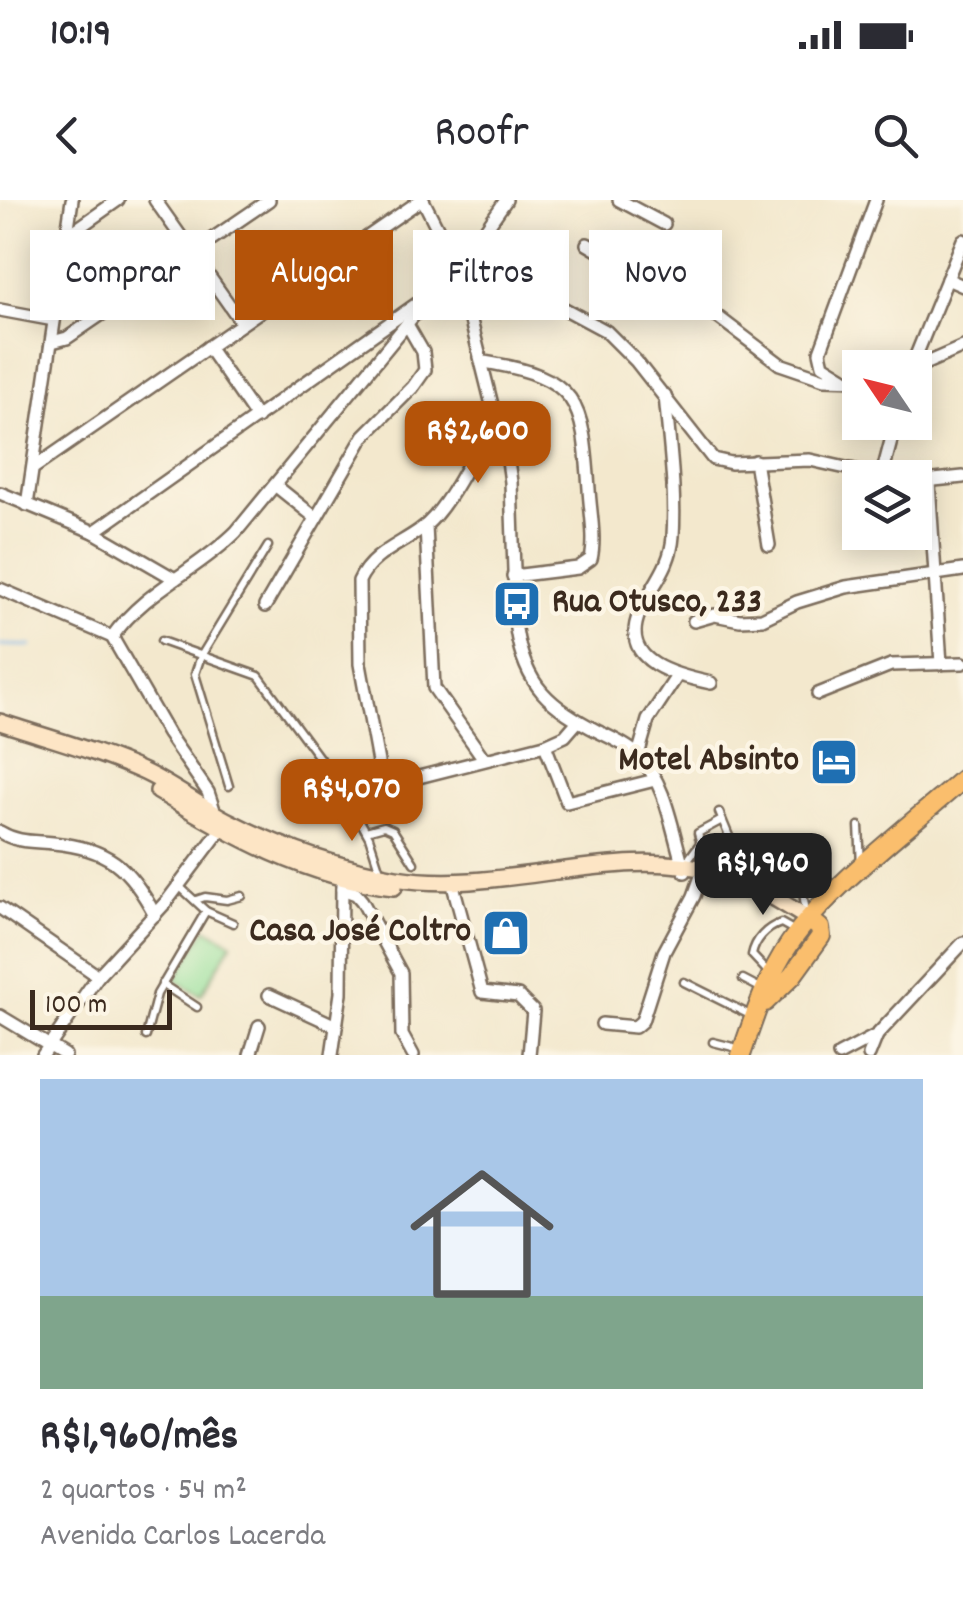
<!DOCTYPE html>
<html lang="pt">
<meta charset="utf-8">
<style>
body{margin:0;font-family:Dekko,sans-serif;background:#f7f7f7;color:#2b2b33;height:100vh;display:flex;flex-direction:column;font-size:38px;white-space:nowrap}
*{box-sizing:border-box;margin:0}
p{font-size:32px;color:#7c7c81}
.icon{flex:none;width:55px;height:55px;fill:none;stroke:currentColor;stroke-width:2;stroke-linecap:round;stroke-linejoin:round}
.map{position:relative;height:855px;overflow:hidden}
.sheet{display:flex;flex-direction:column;background:#fff;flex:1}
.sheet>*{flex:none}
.banner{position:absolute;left:30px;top:30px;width:905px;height:90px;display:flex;gap:20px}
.needle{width:65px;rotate:305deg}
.tools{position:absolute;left:842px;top:150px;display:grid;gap:20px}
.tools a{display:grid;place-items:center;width:90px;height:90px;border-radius:0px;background:#fff;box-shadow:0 5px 25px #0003;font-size:50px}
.scale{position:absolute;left:30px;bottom:25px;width:142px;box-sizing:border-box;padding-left:10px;border:5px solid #3b2a1e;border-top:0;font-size:28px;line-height:35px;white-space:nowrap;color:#3b2a1e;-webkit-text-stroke:8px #fcf5e5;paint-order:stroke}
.price{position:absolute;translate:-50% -85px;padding:0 22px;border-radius:20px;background:#b45309;color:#fff;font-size:32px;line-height:65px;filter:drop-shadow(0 2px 5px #0008)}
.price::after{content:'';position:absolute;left:50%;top:60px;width:30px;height:22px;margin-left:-15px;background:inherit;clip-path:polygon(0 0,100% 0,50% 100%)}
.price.active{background:#222;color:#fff}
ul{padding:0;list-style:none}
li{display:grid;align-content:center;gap:20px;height:530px;padding:0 40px}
li span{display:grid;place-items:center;height:310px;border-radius:0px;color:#555}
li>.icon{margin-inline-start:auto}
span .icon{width:180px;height:180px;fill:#fffc;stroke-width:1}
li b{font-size:42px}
.pill{padding:0 35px;border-radius:0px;background:#fff;box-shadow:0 5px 25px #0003;font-size:35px;line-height:90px}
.pill.active{background:#b45309;color:#fff}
.status{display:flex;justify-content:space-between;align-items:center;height:70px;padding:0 50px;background:#fff;direction:ltr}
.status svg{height:28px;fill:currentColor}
header{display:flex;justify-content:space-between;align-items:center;height:130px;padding:0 40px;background:#fff;font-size:45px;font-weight:600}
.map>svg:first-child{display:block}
.green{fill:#96e09b;stroke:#68855c;stroke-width:2.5}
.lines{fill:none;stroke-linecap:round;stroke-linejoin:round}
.stream{stroke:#77b4e9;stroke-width:2.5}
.service-casing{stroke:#7b6c5b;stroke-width:11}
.minor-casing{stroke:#7b6c5b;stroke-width:16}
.secondary-casing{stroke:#7b6c5b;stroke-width:20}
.primary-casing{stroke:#7b6c5b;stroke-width:22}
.service{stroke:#fff;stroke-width:6}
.minor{stroke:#fff;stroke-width:11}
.secondary{stroke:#fde5c5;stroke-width:15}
.primary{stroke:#fabe6d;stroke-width:18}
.labels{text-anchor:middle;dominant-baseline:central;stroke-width:9;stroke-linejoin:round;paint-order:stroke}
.poi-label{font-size:35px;font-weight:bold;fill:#3b2a1e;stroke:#fcf5e5;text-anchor:end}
</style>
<div class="status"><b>10:19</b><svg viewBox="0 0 49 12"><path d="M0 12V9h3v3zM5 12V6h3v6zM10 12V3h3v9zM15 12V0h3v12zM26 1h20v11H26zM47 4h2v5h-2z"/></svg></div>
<header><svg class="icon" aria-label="back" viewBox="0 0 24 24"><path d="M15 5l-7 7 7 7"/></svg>Roofr<svg class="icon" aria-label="search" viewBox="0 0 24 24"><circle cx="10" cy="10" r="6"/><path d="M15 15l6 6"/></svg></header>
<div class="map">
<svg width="963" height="855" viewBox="0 0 963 855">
<rect width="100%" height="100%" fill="#fcf5e5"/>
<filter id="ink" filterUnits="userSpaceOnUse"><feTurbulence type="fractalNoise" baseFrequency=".01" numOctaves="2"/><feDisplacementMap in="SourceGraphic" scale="20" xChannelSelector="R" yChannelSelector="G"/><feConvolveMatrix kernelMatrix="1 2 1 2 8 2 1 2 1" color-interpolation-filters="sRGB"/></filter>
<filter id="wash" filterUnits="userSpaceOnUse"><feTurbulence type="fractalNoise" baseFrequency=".0048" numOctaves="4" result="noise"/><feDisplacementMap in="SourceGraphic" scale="40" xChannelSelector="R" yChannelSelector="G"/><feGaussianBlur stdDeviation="2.25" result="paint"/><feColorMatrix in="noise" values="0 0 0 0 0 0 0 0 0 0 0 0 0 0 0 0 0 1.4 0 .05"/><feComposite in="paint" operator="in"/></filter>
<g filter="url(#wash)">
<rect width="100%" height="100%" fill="#f3e8cd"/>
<polygon class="green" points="206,728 232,743 201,795 175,780"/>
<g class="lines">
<polyline class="stream" points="0,445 31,446"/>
</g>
</g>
<g filter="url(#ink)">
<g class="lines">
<g class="service-casing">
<g id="service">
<polyline points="161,441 259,476 343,590 369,637 381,674"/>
<polyline points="229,586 195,474 201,456 268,346"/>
<polyline points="719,612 736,653 803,692 806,713"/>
<path d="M722,620L698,633C701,652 717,648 732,646"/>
<polyline points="859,626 861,665"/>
<polyline points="366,631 384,626 393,630 414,663"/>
<polyline points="684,665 701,642"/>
<polyline points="794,666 802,691"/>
<polyline points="179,686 206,711 233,723"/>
<polyline points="196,700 205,697 227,700 242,696"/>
<path d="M768,772L752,755C755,740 766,728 781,723L797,732"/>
<polyline points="743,779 764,790"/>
<polyline points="684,782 750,815"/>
<polyline points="162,784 197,807"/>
<polyline points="146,836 157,794 206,711"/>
<polyline points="713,842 741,849"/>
</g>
</g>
<g class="minor-casing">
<g id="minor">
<polyline points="155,0 242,123"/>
<path d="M423,0L458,69L495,217L506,247L511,282L516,429C525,487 550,506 599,532C612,538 629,546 639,556C668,586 672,634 685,672"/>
<polyline points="619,0 664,24"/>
<polyline points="67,36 118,0"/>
<polyline points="587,44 672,94 702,105 780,164 824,179 860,180"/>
<polyline points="458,69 565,109 606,131 636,161 713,259 731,263 810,260 891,278"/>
<polyline points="947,79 963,86"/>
<polyline points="0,110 54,120"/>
<polyline points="52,142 67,138 269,0"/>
<polyline points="208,147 257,218"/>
<path d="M484,162C579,177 583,201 589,289C590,311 596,338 591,359L578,368L513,376"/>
<polyline points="911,168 963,40"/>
<polyline points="915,168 963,147"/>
<polyline points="844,178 823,165 820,152 876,0"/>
<path d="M665,195C669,241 676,290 673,336C671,368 651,386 639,414C619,463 678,476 711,483"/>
<path d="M495,217C475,249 459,288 434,317C413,342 374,348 359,381L360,464L380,573L388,582H399L545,545L565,536L578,521"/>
<polyline points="755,261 769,345"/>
<polyline points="35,267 421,0"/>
<polyline points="882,275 896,222"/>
<polyline points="915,282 963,277"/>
<polyline points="929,283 941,464"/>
<polyline points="276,286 316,318"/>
<polyline points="0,293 94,332 175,379"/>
<polyline points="27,305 72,0"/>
<polyline points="426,326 434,488 484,559"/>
<polyline points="94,332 425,98"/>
<polyline points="0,389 112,437 168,534 208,592 216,616"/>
<polyline points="265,406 364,236 413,187 425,170 423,152 408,126"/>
<polyline points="694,421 715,415 740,420 762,419 797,402 846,387 963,370"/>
<path d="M112,437C145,390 197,371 236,332L433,92L458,69L506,0"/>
<polyline points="818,494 891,465 963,463"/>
<polyline points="545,545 567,602 655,580"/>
<polyline points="638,555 648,520 677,476"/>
<path d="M0,632C18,643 33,641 53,643C108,648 129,666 155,715"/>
<polyline points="342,689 356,694 362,701 401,773 402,835 413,855"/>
<polyline points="454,689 482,792 518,796 533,811 529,855"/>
<polyline points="0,708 98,776"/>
<polyline points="269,795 336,826"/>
<polyline points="0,816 65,855"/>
<polyline points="602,824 635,827 642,821 664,752 694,696 704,668"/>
<polyline points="43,855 98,776 167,701 225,624"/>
<polyline points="250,855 259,826"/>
<polyline points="332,855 341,793 342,685"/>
<polyline points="839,855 877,835 963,743"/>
<polyline points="869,855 877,835"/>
</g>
</g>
<g class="secondary-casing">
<g id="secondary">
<path d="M0,522C48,538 98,551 144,572C174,586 200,607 230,622C281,648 339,668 396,678C503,696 616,642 721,673C752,682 782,703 809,719"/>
<path d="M158,591C231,635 308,678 394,687"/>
</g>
</g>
<g class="primary-casing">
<g id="primary">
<polyline points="765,802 792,776 821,736 820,728 809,719"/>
<path d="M741,855C754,817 767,776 790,743C829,686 910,626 963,579"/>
</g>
</g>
<use href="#service" class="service"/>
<use href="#minor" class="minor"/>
<use href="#secondary" class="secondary"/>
<use href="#primary" class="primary"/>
</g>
</g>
<defs>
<g id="bus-square" transform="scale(2.5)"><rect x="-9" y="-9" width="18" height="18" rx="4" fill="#1f6fb2" stroke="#fcf5e5"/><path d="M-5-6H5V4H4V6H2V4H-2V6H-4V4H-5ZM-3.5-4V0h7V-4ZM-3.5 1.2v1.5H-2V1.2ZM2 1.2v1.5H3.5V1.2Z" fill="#fff"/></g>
<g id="hotel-square" transform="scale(2.5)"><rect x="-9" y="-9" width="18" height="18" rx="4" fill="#1f6fb2" stroke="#fcf5e5"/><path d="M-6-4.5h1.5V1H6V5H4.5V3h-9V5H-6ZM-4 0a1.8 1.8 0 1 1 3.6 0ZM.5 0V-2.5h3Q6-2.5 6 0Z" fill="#fff"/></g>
<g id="shop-square" transform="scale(2.5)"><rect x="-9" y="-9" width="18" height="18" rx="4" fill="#1f6fb2" stroke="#fcf5e5"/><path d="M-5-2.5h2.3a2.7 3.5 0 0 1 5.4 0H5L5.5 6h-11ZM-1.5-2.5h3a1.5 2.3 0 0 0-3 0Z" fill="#fff"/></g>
</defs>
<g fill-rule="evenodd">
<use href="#bus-square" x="517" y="404"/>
<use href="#hotel-square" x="834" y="562"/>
<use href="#shop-square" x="506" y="733"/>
</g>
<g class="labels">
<g class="poi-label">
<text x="552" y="404" text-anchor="start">Rua Otusco, 233</text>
<text x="799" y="562">Motel Absinto</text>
<text x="471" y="733">Casa José Coltro</text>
</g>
</g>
</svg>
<div class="tools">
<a><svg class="needle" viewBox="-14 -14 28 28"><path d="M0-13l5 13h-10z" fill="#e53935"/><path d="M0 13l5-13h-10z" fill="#7c7c81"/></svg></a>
<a><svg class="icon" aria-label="layers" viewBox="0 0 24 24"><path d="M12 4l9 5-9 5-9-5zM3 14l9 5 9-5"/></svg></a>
</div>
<div class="scale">100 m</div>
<b class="price" style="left:478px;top:286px">R$2,600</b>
<b class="price" style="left:352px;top:644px">R$4,070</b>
<b class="price active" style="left:763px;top:718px">R$1,960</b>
<div class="banner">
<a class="pill">Comprar</a>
<a class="pill active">Alugar</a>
<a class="pill">Filtros</a>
<a class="pill">Novo</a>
</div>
</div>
<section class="sheet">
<ul>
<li><span style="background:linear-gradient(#a9c7e8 70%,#7fa58c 0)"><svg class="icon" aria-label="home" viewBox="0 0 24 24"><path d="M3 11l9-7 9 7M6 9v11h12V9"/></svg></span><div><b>R$1,960/mês</b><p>2 quartos · 54 m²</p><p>Avenida Carlos Lacerda</p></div></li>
</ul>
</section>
